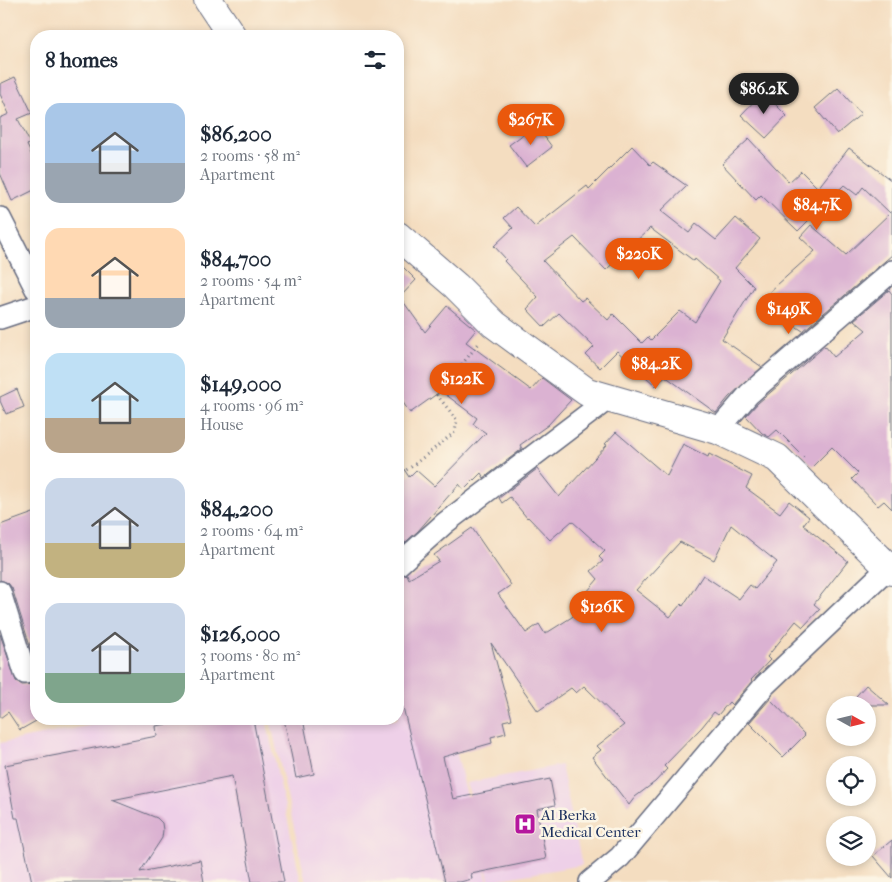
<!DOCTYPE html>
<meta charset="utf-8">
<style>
body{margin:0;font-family:"IM FELL French Canon",serif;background:#f2f2f3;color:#1f2937;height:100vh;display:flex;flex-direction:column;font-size:19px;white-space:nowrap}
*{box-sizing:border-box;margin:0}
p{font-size:16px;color:#747a83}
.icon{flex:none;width:28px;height:28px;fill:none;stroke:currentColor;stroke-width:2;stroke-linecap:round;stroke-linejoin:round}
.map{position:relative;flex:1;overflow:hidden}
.panel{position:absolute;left:30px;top:30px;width:374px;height:695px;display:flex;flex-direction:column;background:#fff;border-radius:20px;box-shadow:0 2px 8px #0003}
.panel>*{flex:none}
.needle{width:32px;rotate:98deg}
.tools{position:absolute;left:826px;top:696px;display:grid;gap:10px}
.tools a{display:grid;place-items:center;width:50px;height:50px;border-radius:50%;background:#fff;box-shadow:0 2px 8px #0003;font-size:25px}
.price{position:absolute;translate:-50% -42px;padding:0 11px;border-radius:18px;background:#ea580c;color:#fff;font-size:16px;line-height:32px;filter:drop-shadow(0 1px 2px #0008)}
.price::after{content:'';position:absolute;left:50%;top:30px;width:15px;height:11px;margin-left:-8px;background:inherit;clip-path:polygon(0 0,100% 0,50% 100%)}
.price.selected{background:#222;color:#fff}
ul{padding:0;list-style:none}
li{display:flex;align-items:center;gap:15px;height:125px;padding:0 15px}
li span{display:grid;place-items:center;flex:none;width:140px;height:100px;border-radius:15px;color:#555}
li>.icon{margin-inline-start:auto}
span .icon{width:60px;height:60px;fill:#fffc;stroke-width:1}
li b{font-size:21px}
h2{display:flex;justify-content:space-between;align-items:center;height:60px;padding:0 15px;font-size:21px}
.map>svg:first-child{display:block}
.built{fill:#eed0e8}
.building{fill:#dbb2d2;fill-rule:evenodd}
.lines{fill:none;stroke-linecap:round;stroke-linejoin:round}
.minor-casing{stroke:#676c80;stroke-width:24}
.tertiary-casing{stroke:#676c80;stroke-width:30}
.path{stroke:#676c80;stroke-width:3;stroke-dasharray:1 4;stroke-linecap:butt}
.minor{stroke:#fff;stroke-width:21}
.tertiary{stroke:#fff;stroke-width:28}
.labels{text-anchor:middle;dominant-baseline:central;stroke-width:5;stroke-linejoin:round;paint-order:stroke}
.poi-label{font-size:15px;fill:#1b2f5e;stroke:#fcf5e5;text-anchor:start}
</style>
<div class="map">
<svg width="892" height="882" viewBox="0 0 892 882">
<rect width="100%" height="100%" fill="#fcf5e5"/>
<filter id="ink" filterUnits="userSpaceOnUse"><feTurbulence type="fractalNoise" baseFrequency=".02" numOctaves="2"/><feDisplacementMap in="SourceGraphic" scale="10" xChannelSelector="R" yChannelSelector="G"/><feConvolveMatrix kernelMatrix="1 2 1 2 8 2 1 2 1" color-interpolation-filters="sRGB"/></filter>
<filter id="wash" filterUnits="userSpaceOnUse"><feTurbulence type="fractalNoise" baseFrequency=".0096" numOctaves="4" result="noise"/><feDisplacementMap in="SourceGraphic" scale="20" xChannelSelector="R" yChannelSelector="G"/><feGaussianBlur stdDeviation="1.12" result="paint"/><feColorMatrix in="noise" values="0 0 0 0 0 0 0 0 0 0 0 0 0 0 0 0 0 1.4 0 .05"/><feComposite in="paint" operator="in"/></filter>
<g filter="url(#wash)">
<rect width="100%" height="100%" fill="#f4ddc0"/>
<g class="built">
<polygon points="431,648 488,882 306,882 270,719 398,719 398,657"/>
<polygon points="122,719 266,719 301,882 0,882 0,743"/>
<polygon points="561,765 582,865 489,881 467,783"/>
</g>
<g id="blocks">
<g class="building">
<polygon points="15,77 32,113 18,119 30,143 27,145 36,165 36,189 12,201 0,173 0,118 9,114 0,94 0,84"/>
<polygon points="838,88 861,114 837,134 815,108"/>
<polygon points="763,92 787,116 766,138 741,115"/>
<polygon points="536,125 552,147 526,167 509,145"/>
<polygon points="749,139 789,182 801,171 818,188 849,148 892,181 892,255 803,331 758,302 815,251 800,237 811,225 846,255 890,213 863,187 857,195 844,185 798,231 761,195 756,200 722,164"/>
<path d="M632,146L650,165L653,162L687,186L661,211L689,233L696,224L716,240L736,218L760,239L735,268L754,287L722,339L762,367L729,397L716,413L665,376L656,386L617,351L600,368L586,355L594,347L559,313L544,327L527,309L538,297L504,261L506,259L494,246L513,228L504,218L516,207L535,227L587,186L589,189ZM650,228L694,261L695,259L720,281L695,322L680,311L651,340L648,337L642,343L613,314L608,320L585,298L581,301L543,261L574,237L606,270Z"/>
<polygon points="398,262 416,280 400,297 425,332 447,306 476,330 466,342 531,390 542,378 571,400 548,425 520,445 522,449 484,478 481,473 464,490 459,484 418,531 398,549 398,460 409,477 416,470 434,486 486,433 473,424 477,418 441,391 410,413 398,395"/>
<polygon points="889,290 892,294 892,509 884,501 878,506 852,479 858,473 832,447 813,466 777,430 769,437 762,433 746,416 758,403 825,346 834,357 866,330 854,320"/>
<polygon points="17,389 24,407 6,414 0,401 0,397"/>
<path d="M616,432L667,476L683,444L708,457L709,454L752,476L746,488L780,513L789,501L809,517L803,525L848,561L814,604L820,609L803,627L796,621L767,657L770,660L751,680L752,681L732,705L729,702L718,715L714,712L702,727L664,766L667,769L655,782L635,797L629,805L592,757L601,750L597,746L624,725L584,686L576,693L571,688L538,711L491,643L512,719L503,721L506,733L491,737L492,743L443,757L453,799L550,779L555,805L537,809L546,859L471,874L472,879L460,882H445L403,707L398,708V577L407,574L409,579L439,561L434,555L472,528L511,585L498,594L526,633L539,624L545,634L572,617L585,603L581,599L598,579L591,571L603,561L599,557L605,551L572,521L550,540L528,517L527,518L510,497L502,503L499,498L537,469L559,497L607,445L605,444ZM731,525L777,562L755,589L750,585L739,599L703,575L683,606L681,604L670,617L636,590L680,542L714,560Z"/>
<polygon points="36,512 36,659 34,659 12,588 8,583 0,580 0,525"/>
<polygon points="0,634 16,681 22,685 36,684 36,721 20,730 8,712 0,718"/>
<polygon points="866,685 889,705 848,705"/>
<polygon points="770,699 805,735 783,757 749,723"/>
<polygon points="195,719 253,719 284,882 252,882 232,776 112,800 157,818 162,823 163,830 162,838 140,872 200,860 204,882 32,882 18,818 15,818 5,765 157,736 156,726"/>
<polygon points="284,719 303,719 314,774 296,778"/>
<polygon points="892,840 892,878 873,856"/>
</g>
</g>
</g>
<g filter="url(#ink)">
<use href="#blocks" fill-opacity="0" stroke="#676c80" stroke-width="1"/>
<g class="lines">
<g class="minor-casing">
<g id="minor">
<polyline points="0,218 36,289"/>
<polyline points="0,318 36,306"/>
<polyline points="718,430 749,394 892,271"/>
<polyline points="398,565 445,523 608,399"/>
<polyline points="0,592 25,673 36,671"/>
<polyline points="590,882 620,857 765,685 889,567"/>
</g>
</g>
<g class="tertiary-casing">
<g id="tertiary">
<polyline points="208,0 232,36"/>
<polyline points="398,236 456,286 494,324 587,392 718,430 777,458 892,571"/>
</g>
</g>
<polyline class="path" points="398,475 411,467 455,432 457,420 437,395 480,342"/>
<use href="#minor" class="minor"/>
<use href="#tertiary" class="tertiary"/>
</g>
</g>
<defs>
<g id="hospital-square" transform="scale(1.125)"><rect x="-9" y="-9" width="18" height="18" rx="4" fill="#b5179e" stroke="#fcf5e5"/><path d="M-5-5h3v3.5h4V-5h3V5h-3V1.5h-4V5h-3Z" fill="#fff"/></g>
</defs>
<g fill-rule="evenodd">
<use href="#hospital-square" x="525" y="824"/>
</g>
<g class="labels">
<g class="poi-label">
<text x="541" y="815">Al Berka<tspan x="541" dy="17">Medical Center</tspan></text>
</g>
</g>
</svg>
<div class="tools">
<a><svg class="needle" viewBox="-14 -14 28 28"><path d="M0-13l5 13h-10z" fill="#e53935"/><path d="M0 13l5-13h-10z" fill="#747a83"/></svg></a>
<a><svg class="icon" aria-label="locate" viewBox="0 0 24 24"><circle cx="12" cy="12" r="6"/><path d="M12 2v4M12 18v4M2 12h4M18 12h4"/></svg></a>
<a><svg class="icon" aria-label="layers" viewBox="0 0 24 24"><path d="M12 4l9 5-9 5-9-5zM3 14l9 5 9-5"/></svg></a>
</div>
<b class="price selected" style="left:764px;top:115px">$86.2K</b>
<b class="price" style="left:531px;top:146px">$267K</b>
<b class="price" style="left:817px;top:231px">$84.7K</b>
<b class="price" style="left:639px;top:280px">$220K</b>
<b class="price" style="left:789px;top:335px">$149K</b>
<b class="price" style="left:656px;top:390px">$84.2K</b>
<b class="price" style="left:462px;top:405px">$122K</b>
<b class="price" style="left:602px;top:633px">$126K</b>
<section class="panel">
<h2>8 homes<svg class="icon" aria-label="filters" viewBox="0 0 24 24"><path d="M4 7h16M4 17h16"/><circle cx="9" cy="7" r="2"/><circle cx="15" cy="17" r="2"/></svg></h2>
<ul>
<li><span style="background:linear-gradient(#a9c7e8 60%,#9aa5b1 0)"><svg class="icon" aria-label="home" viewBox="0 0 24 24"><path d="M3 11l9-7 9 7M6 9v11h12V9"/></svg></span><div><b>$86,200</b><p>2 rooms · 58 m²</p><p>Apartment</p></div></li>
<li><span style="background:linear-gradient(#ffd9b3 70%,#9aa5b1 0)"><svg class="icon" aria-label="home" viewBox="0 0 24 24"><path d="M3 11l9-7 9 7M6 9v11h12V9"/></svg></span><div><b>$84,700</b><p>2 rooms · 54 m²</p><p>Apartment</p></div></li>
<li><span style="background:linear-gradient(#bfe0f5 65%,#b9a48a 0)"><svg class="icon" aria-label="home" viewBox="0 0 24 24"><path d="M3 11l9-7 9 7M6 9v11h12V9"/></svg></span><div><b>$149,000</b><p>4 rooms · 96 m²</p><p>House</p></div></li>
<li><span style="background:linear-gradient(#c9d6e8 65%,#c2b280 0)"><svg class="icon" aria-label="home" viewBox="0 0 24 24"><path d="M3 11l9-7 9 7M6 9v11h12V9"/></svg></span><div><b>$84,200</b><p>2 rooms · 64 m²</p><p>Apartment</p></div></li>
<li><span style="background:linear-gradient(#c9d6e8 70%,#7fa58c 0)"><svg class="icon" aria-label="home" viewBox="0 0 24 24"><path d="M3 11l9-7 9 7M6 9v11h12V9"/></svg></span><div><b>$126,000</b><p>3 rooms · 80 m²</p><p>Apartment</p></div></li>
</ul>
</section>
</div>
